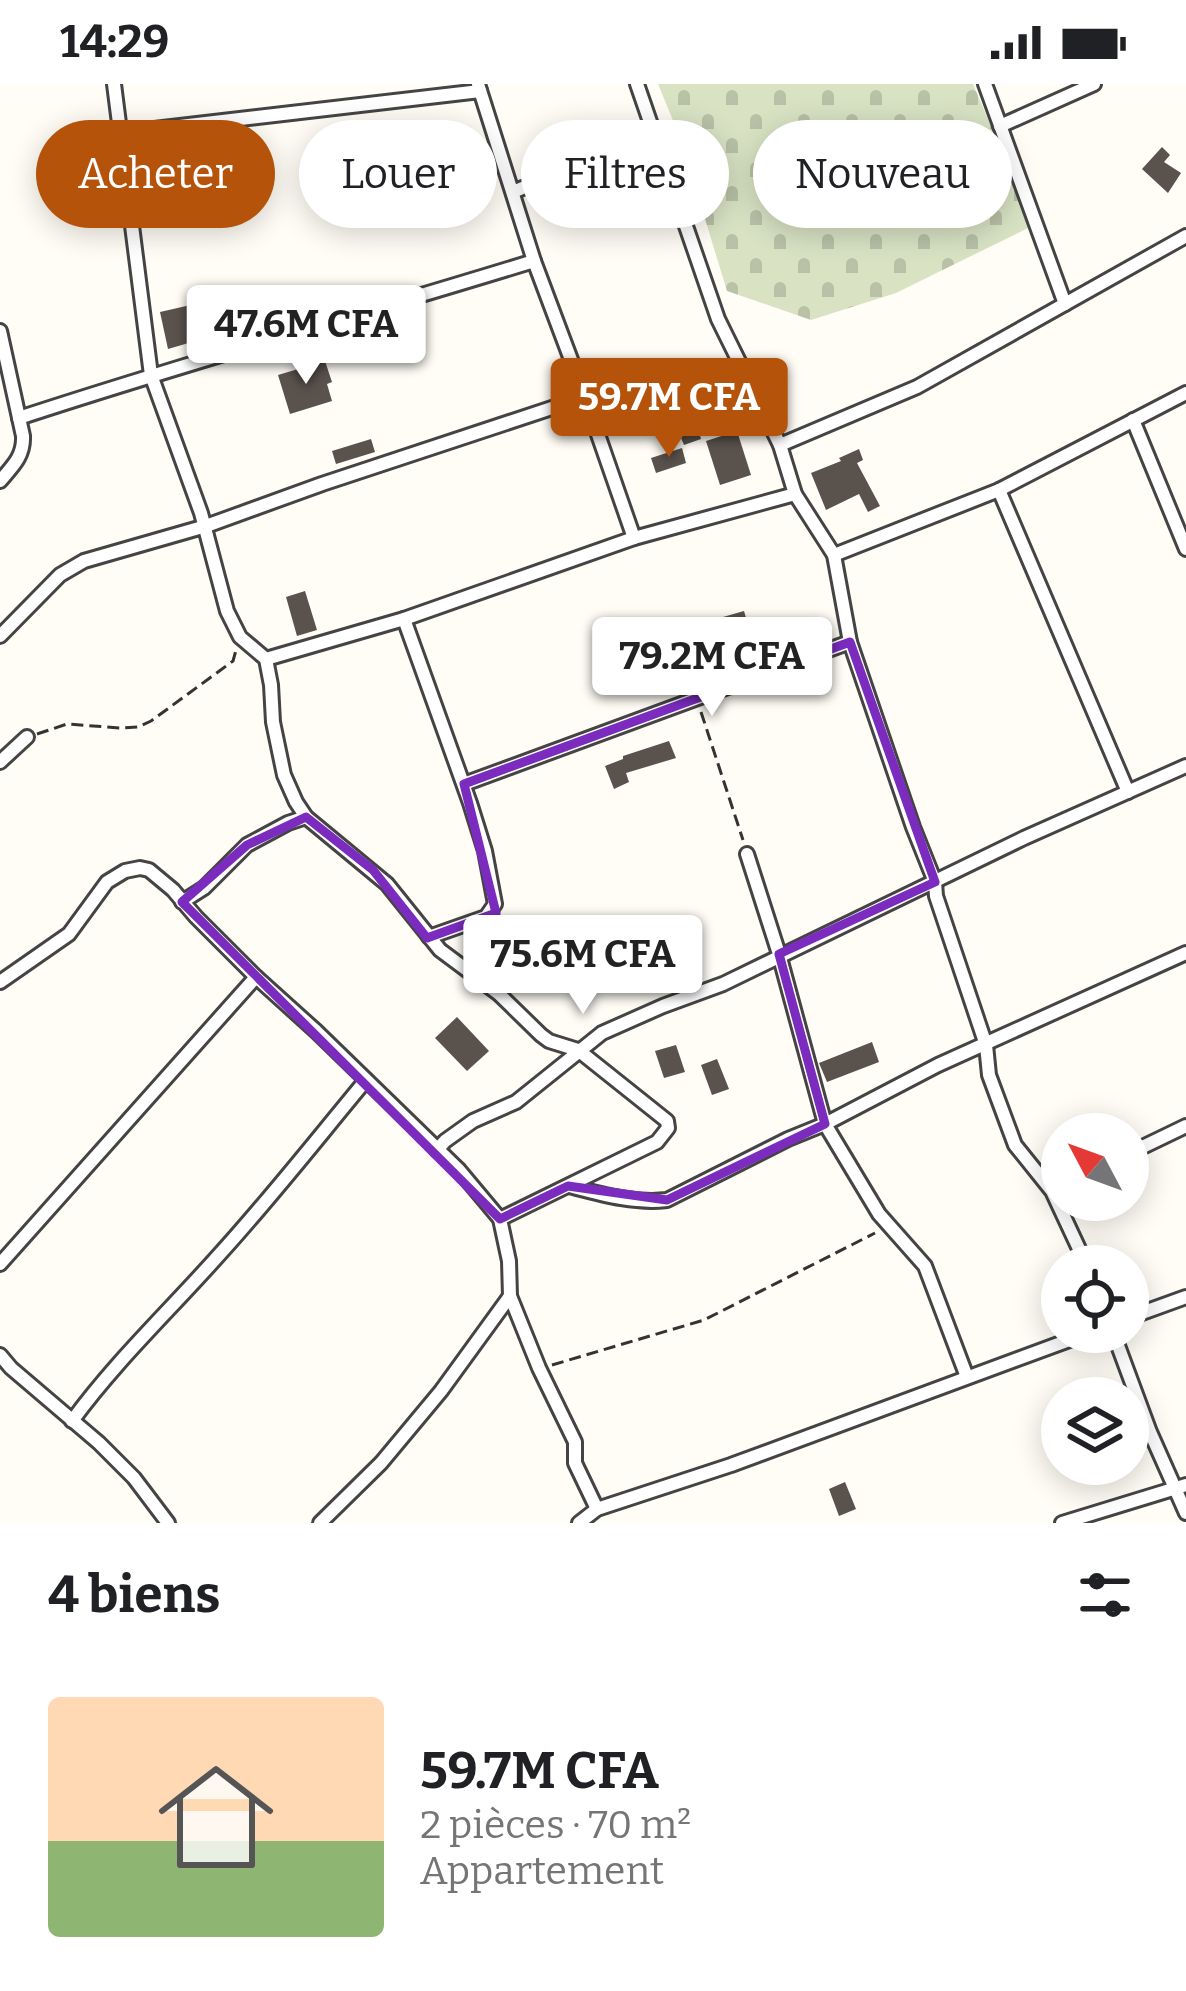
<!DOCTYPE html>
<html lang="fr">
<meta charset="utf-8">
<style>
body{margin:0;font-family:Bitter,serif;background:#f2f2f2;color:#202124;height:100vh;display:flex;flex-direction:column;font-size:45px;white-space:nowrap}
*{box-sizing:border-box;margin:0}
p{font-size:39px;color:#757577}
.icon{flex:none;width:66px;height:66px;fill:none;stroke:currentColor;stroke-width:2;stroke-linecap:round;stroke-linejoin:round}
.map{position:relative;height:1439px;overflow:hidden}
.sheet{display:flex;flex-direction:column;background:#fff;flex:1}
.sheet>*{flex:none}
.guide{position:absolute;left:36px;top:36px;width:1116px;height:108px;display:flex;gap:24px}
.needle{width:78px;rotate:311deg}
.controls{position:absolute;left:1041px;top:1029px;display:grid;gap:24px}
.controls a{display:grid;place-items:center;width:108px;height:108px;border-radius:50%;background:#fff;box-shadow:0 6px 30px #0003;font-size:60px}
.price{position:absolute;translate:-50% -102px;padding:0 27px;border-radius:12px;background:#fff;color:#222;font-size:39px;line-height:78px;filter:drop-shadow(0 3px 6px #0008)}
.price::after{content:'';position:absolute;left:50%;top:72px;width:36px;height:27px;margin-left:-18px;background:inherit;clip-path:polygon(0 0,100% 0,50% 100%)}
.price.active{background:#b45309;color:#fff}
ul{padding:0;list-style:none}
li{display:flex;align-items:center;gap:36px;height:300px;padding:0 48px}
li+li{border-top:3px solid #e0e0e0}
li span{display:grid;place-items:center;flex:none;width:336px;height:240px;border-radius:12px;color:#555}
li>.icon{margin-inline-start:auto}
span .icon{width:144px;height:144px;fill:#fffc;stroke-width:1}
li b{font-size:51px}
h2{display:flex;justify-content:space-between;align-items:center;height:144px;padding:0 48px;font-size:51px}
.tag{padding:0 42px;border-radius:54px;background:#fff;box-shadow:0 6px 30px #0003;font-size:42px;line-height:108px}
.tag.active{background:#b45309;color:#fff}
.status{display:flex;justify-content:space-between;align-items:center;height:84px;padding:0 60px;background:#fff;direction:ltr}
.status svg{height:33px;fill:currentColor}
.map>svg:first-child{display:block}
.cemetery{fill:url(#cemetery-stones)}
.building{fill:#5a524d}
.lines{fill:none;stroke-linecap:round;stroke-linejoin:round}
.street-casing{stroke:#444;stroke-width:18}
.path{stroke:#333;stroke-width:3;stroke-dasharray:12 6;stroke-linecap:butt}
.street{stroke:#fff;stroke-width:12}
.marked{fill:none;stroke:#7b2cbf;stroke-width:9;stroke-linejoin:round}
</style>
<div class="status"><b>14:29</b><svg viewBox="0 0 49 12"><path d="M0 12V9h3v3zM5 12V6h3v6zM10 12V3h3v9zM15 12V0h3v12zM26 1h20v11H26zM47 4h2v5h-2z"/></svg></div>
<div class="map">
<svg width="1186" height="1439" viewBox="0 0 1186 1439">
<defs>
<pattern id="cemetery-stones" width="16" height="16" patternUnits="userSpaceOnUse" patternTransform="scale(3)"><rect width="16" height="16" fill="#d9e3c4"/><path d="M2 7V4a2 2 0 0 1 4 0v3zM10 15v-3a2 2 0 0 1 4 0v3z" fill="#b9c2a7"/></pattern>
</defs>
<rect width="100%" height="100%" fill="#fffdf5"/>
<polygon class="cemetery" points="658,0 973,0 1007,80 1028,144 896,209 811,236 727,207 681,56"/>
<g class="building">
<polygon points="1162,63 1170,71 1164,78 1181,89 1168,109 1142,85"/>
<polygon points="208,217 216,251 168,265 160,228"/>
<polygon points="325,277 332,298 327,300 332,317 290,330 278,291"/>
<polygon points="691,318 701,355 684,361 669,325"/>
<polygon points="737,347 751,391 720,401 706,357"/>
<polygon points="371,355 375,368 336,380 332,367"/>
<polygon points="682,364 686,379 656,389 651,374"/>
<polygon points="859,365 863,376 857,379 880,422 868,428 859,410 826,426 811,389 841,377 839,374"/>
<polygon points="305,507 317,546 297,552 286,513"/>
<polygon points="744,527 749,544 716,555 715,551 706,554 702,539"/>
<polygon points="669,657 676,674 626,689 629,698 614,705 605,682 623,675 623,672"/>
<polygon points="457,933 489,967 467,987 435,954"/>
<polygon points="872,958 879,978 827,998 819,979"/>
<polygon points="676,961 685,988 664,994 655,967"/>
<polygon points="717,975 729,1005 712,1011 701,981"/>
<polygon points="845,1398 856,1425 839,1432 829,1405"/>
</g>
<g class="lines">
<g class="street-casing">
<g id="street">
<polyline points="114,0 151,291 201,429 227,527 240,553 266,575 271,601 273,638 284,691 296,718 306,733 387,800 440,866 499,910 541,951 549,957 578,966 667,1037 668,1044 657,1058 500,1135"/>
<polyline points="478,0 534,177 585,313 634,454"/>
<polyline points="637,0 718,235 780,361 795,410 834,471 850,558 913,743 935,798 936,812 986,961 989,991 1015,1061 1052,1107 1087,1182"/>
<polyline points="985,0 1065,220"/>
<polyline points="1000,42 1094,0"/>
<polyline points="120,49 480,7"/>
<polyline points="513,108 652,49"/>
<path d="M0,247L23,352C24,372 13,382 0,397"/>
<path d="M19,334C189,278 362,230 534,177"/>
<polyline points="1133,336 1186,465"/>
<polyline points="780,361 917,303 1186,152"/>
<polyline points="999,406 1128,708"/>
<polyline points="834,471 999,406 1186,309"/>
<polyline points="404,535 470,719 485,767 495,820 486,833 429,853"/>
<polyline points="0,552 60,491 84,477 206,442 322,400 585,313"/>
<polyline points="266,575 404,535 634,454 795,410"/>
<polyline points="0,678 27,653"/>
<polyline points="464,700 850,558"/>
<polyline points="747,770 779,870 825,1040 879,1130 925,1182 967,1293"/>
<polyline points="182,818 204,804 247,761 288,739 306,733"/>
<polyline points="0,898 69,850 107,798 125,787 140,784 149,786 173,806 196,833 256,893 316,947 459,1086 500,1135 509,1177 510,1212 539,1284 575,1358 575,1379 597,1425"/>
<polyline points="437,1066 445,1057 473,1037 516,1018 602,949 663,922 723,900 1024,754 1186,682"/>
<polyline points="1128,1070 1186,1042"/>
<path d="M569,1102C600,1110 634,1120 667,1116L788,1055L825,1040L938,981L1186,869"/>
<polyline points="0,1180 256,893"/>
<polyline points="1128,1234 1186,1213"/>
<polyline points="1113,1248 1150,1348 1186,1429"/>
<polyline points="0,1271 11,1284 99,1359 134,1394 168,1439"/>
<path d="M72,1337C115,1278 169,1227 218,1172C270,1115 317,1055 366,996"/>
<polyline points="320,1439 381,1379 441,1307 510,1212"/>
<polyline points="579,1439 597,1425 731,1381 1091,1248"/>
<polyline points="1062,1439 1186,1401"/>
</g>
</g>
<g class="path">
<polyline points="701,628 743,756"/>
<polyline points="37,650 67,640 120,644 138,643 151,637 233,577 236,566"/>
<polyline points="552,1281 704,1236 875,1149"/>
</g>
<use href="#street" class="street"/>
</g>
<path class="marked" d="M850,558L935,798L779,870L825,1040L667,1116L568,1102L500,1135L182,818L247,761L306,733L373,786L427,854L496,829L464,700Z"/>
</svg>
<div class="controls">
<a><svg class="needle" viewBox="-14 -14 28 28"><path d="M0-13l5 13h-10z" fill="#e53935"/><path d="M0 13l5-13h-10z" fill="#757577"/></svg></a>
<a><svg class="icon" aria-label="locate" viewBox="0 0 24 24"><circle cx="12" cy="12" r="6"/><path d="M12 2v4M12 18v4M2 12h4M18 12h4"/></svg></a>
<a><svg class="icon" aria-label="layers" viewBox="0 0 24 24"><path d="M12 4l9 5-9 5-9-5zM3 14l9 5 9-5"/></svg></a>
</div>
<b class="price" style="left:306px;top:303px">47.6M CFA</b>
<b class="price active" style="left:669px;top:376px">59.7M CFA</b>
<b class="price" style="left:712px;top:635px">79.2M CFA</b>
<b class="price" style="left:583px;top:933px">75.6M CFA</b>
<div class="guide">
<a class="tag active">Acheter</a>
<a class="tag">Louer</a>
<a class="tag">Filtres</a>
<a class="tag">Nouveau</a>
</div>
</div>
<section class="sheet">
<h2>4 biens<svg class="icon" aria-label="filters" viewBox="0 0 24 24"><path d="M4 7h16M4 17h16"/><circle cx="9" cy="7" r="2"/><circle cx="15" cy="17" r="2"/></svg></h2>
<ul>
<li><span style="background:linear-gradient(#ffd9b3 60%,#8fb573 0)"><svg class="icon" aria-label="home" viewBox="0 0 24 24"><path d="M3 11l9-7 9 7M6 9v11h12V9"/></svg></span><div><b>59.7M CFA</b><p>2 pièces · 70 m²</p><p>Appartement</p></div></li>
</ul>
</section>
